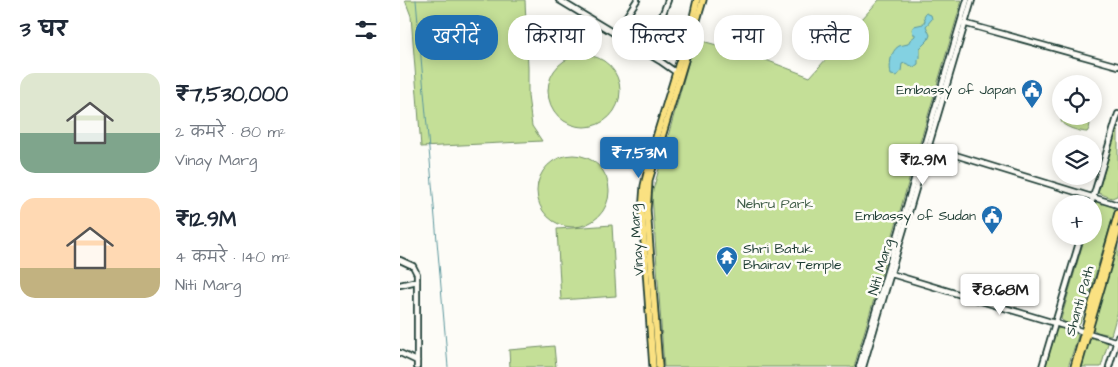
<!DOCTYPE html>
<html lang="hi">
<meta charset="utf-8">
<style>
body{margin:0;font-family:"Architects Daughter","Playpen Sans Deva",sans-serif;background:#f6f6f7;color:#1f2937;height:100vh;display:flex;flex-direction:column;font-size:19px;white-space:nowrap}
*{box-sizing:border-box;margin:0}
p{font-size:16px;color:#747a83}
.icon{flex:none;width:28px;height:28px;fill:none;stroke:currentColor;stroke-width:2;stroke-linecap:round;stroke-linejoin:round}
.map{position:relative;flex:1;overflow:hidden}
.side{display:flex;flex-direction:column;background:#fff;width:400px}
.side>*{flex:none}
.guide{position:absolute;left:15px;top:15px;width:475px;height:45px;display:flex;gap:10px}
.controls{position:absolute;left:652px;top:75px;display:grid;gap:10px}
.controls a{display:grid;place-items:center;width:50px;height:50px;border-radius:50%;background:#fff;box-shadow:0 2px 12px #0003;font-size:25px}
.price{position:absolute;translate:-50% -42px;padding:0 11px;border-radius:5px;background:#fff;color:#222;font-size:16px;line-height:32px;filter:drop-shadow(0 1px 2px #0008)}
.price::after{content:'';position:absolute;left:50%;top:30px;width:15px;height:11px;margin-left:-8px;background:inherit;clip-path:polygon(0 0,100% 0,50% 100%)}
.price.current{background:#1f6fb2;color:#fff}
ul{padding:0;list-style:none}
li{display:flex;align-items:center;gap:15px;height:125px;padding:0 20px}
li span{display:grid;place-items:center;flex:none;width:140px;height:100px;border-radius:15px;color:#555}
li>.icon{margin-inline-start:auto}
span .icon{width:60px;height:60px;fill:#fffc;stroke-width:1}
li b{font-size:21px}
h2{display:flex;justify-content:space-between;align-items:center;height:60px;padding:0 20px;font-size:21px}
.tag{padding:0 18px;border-radius:20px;background:#fff;box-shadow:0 2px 12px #0003;font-size:18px;line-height:45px}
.tag.current{background:#1f6fb2;color:#fff}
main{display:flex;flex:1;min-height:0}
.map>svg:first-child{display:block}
.green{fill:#c4df97;stroke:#728e66}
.water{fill:#83d1e1;stroke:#5b969c}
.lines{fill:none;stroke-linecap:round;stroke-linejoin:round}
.stream{stroke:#5b969c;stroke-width:1}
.minor-casing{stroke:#1f3d34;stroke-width:8}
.major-casing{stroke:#1f3d34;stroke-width:9}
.minor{stroke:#fdfcf7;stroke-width:4.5}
.major{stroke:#fae181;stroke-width:5.5}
.labels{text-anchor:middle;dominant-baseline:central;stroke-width:5;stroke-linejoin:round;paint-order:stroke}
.poi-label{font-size:14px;fill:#1f3d34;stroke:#fdfcf7;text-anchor:end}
.park-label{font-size:14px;fill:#405d48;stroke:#fdfcf7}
.street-label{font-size:14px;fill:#1f3d34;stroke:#fdfcf7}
</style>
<main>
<section class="side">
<h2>3 घर<svg class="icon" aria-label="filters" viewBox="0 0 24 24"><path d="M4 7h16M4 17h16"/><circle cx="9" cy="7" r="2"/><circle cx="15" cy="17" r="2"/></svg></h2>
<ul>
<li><span style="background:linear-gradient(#dfe7d0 60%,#7fa58c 0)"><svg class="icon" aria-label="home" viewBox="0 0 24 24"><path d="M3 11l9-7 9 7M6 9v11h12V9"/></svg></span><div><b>₹7,530,000</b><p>2 कमरे · 80 m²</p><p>Vinay Marg</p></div></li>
<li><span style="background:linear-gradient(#ffd9b3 70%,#c2b280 0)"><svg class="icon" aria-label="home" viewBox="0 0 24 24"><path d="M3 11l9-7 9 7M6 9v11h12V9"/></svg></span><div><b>₹12.9M</b><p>4 कमरे · 140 m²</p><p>Niti Marg</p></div></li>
</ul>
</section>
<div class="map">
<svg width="718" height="367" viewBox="0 0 718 367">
<rect width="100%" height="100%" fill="#fdfcf7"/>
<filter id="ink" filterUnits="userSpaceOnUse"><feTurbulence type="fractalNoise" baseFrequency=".02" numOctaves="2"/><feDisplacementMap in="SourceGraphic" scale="10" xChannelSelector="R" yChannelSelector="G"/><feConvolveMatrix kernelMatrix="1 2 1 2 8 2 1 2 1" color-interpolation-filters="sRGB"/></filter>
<g filter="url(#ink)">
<g class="green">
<polygon points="5,0 125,0 128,68 128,96 132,126 142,141 21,147 11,16"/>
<polygon points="479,0 562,0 454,367 264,367 252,194 295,39 353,55 410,77"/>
<circle cx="184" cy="91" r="36"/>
<path d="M664,116L672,117L688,122L690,124L689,129L687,132C682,132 661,127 661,120C662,119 663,117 664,116Z"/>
<polygon points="718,124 718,192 717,196 712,198 698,193"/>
<circle cx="173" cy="191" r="36"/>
<path d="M696,200L713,205L715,211L680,324C674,326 665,324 661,319L685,236H694V207Z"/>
<polygon points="212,225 216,296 161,300 157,229"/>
<polygon points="718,238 718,311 711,335 697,332 692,328"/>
<polygon points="662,328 675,331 678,336 668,367 645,367 656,329"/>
<polygon points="692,337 706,340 708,343 701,367 681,367 689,339"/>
<polygon points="154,346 156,367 110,367 109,350"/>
</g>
<path class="water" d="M526,13L531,15L532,19L526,26L530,35L528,40L520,48V58L518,60V64L514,67L505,63L502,64L501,71L497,76L491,75C489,66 490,51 499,46C502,45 505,45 508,44L510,40L515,36V34H513L512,29L514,26L523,24L525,21L524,16Z"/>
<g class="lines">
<polyline class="stream" points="16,0 48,367"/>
<g class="minor-casing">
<g id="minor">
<polyline points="159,0 260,61 277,73"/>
<polyline points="563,23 718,66"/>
<polyline points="215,34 237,0"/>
<polyline points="236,46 250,24 253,21 262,16 268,0"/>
<polyline points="526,146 718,205"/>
<polyline points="691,204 718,114"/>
<polyline points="0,260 13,266 17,274 17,367"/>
<polyline points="488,273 718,342"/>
<polyline points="0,285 17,281"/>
<polyline points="0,353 17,361"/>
<polyline points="459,367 567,0"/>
<polyline points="463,367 572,0"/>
<polyline points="642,367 681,236"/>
<polyline points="709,367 718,337"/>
</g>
</g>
<g class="major-casing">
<g id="major">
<polyline points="253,367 242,213 244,186 254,144 293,17 297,0"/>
<polyline points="259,367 247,210 249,180 303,0"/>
<polyline points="674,367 718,213"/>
<polyline points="678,367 718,230"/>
</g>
</g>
<use href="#minor" class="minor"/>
<use href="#major" class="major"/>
</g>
</g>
<defs>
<g id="civic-pin" transform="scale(1.125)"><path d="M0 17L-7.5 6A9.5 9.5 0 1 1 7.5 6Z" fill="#1f6fb2" stroke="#fdfcf7"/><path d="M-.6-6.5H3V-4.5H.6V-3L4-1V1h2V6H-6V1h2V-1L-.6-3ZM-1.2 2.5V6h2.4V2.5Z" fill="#fff"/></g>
<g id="temple-pin" transform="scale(1.125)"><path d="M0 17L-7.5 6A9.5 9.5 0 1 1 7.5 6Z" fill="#1f6fb2" stroke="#fdfcf7"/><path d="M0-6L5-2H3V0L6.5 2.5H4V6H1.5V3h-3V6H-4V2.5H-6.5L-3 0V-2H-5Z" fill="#fff"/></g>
</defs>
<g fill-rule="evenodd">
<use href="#civic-pin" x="632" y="90"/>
<use href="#civic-pin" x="592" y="216"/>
<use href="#temple-pin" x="327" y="257"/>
</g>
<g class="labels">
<g class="poi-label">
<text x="616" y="90">Embassy of Japan</text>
<text x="576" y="216">Embassy of Sudan</text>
<text x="343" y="249" text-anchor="start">Shri Batuk<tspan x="343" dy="16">Bhairav Temple</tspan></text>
</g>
<g class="park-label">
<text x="375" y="204">Nehru Park</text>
</g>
<g class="street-label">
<text transform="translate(237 240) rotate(-94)">Vinay Marg</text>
<text transform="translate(481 267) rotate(-74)">Niti Marg</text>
<text transform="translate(680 301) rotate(-74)">Shanti Path</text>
</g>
</g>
</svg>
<div class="controls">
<a><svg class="icon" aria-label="locate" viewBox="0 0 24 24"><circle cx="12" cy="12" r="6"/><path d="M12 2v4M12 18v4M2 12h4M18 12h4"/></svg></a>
<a><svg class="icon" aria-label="layers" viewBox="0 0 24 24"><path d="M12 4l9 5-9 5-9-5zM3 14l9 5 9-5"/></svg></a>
<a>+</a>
</div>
<b class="price current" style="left:239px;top:179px">₹7.53M</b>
<b class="price" style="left:523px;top:186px">₹12.9M</b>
<b class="price" style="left:600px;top:316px">₹8.68M</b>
<div class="guide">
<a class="tag current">खरीदें</a>
<a class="tag">किराया</a>
<a class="tag">फ़िल्टर</a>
<a class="tag">नया</a>
<a class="tag">फ़्लैट</a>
</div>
</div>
</main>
